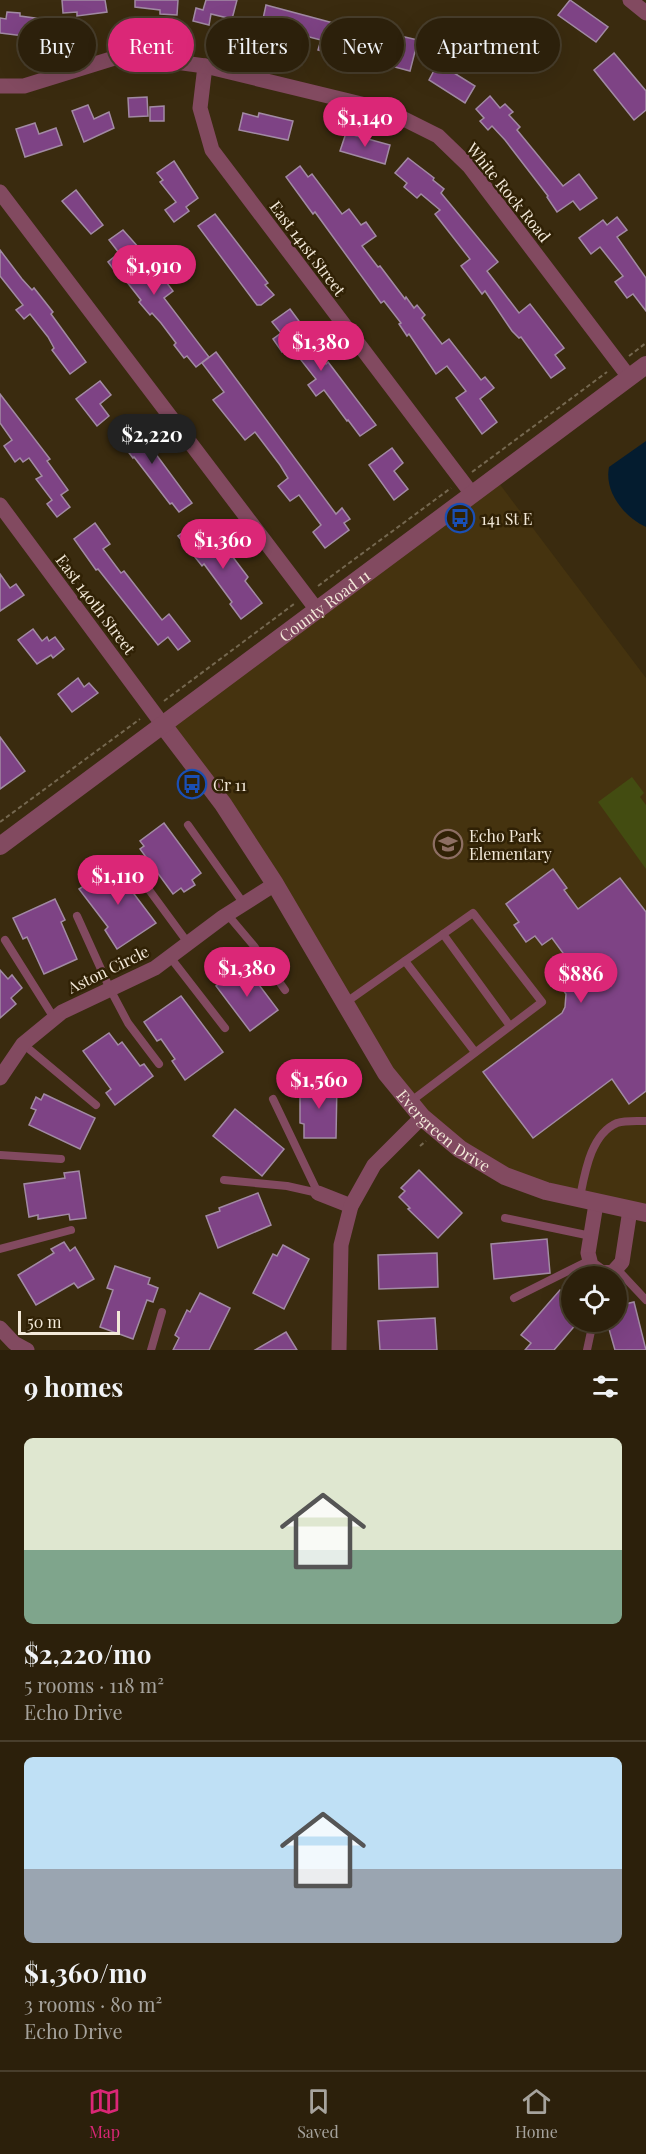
<!DOCTYPE html>
<meta charset="utf-8">
<style>
body{margin:0;font-family:"Playfair Display",serif;background:#342814;color:#f1f3f6;height:100vh;display:flex;flex-direction:column;font-size:22px;white-space:nowrap}
*{box-sizing:border-box;margin:0}
p{font-size:20px;color:#a6a39d}
.icon{flex:none;width:33px;height:33px;fill:none;stroke:currentColor;stroke-width:2;stroke-linecap:round;stroke-linejoin:round}
.map{position:relative;height:1350px;overflow:hidden}
.details{display:flex;flex-direction:column;background:#2c200b;flex:1}
.details>*{flex:none}
.guide{position:absolute;left:18px;top:18px;width:610px;height:54px;display:flex;gap:12px}
.buttons{position:absolute;left:561px;top:1266px;display:grid;gap:12px}
.buttons a{display:grid;place-items:center;width:66px;height:66px;border-radius:50%;background:#2c200b;box-shadow:0 6px 24px #0002,0 0 0 2px #483e2c;font-size:30px}
.scale{position:absolute;left:18px;bottom:15px;width:102px;box-sizing:border-box;padding-left:6px;border:3px solid #f3e9d9;border-top:0;font-size:16px;line-height:21px;white-space:nowrap;color:#f3e9d9;-webkit-text-stroke:4px #302105;paint-order:stroke}
.price{position:absolute;translate:-50% -51px;padding:0 14px;border-radius:21px;background:#db2777;color:#fff;font-size:20px;line-height:39px;filter:drop-shadow(0 2px 3px #0008)}
.price::after{content:'';position:absolute;left:50%;top:36px;width:18px;height:14px;margin-left:-9px;background:inherit;clip-path:polygon(0 0,100% 0,50% 100%)}
.price.current{background:#222;color:#fff}
ul{padding:0;list-style:none}
li{display:grid;align-content:center;gap:12px;height:318px;padding:0 24px}
li+li{border-top:2px solid #483e2c}
li span{display:grid;place-items:center;height:186px;border-radius:9px;color:#555}
li>.icon{margin-inline-start:auto}
span .icon{width:108px;height:108px;fill:#fffc;stroke-width:1}
li b{font-size:26px}
h2{display:flex;justify-content:space-between;align-items:center;height:72px;padding:0 24px;font-size:26px}
.chip{padding:0 21px;border-radius:27px;background:#2c200b;box-shadow:0 6px 24px #0002,0 0 0 2px #483e2c;font-size:21px;line-height:54px}
.chip.current{background:#db2777;color:#fff}
.tabs{display:flex;justify-content:space-around;align-items:center;height:84px;border-top:2px solid #483e2c;background:#2c200b;font-size:16px;color:#a6a39d}
.tabs a{display:grid;justify-items:center;gap:3px}
.tabs .current{color:#db2777}
.map>svg:first-child{display:block}
.built{fill:#45330f}
.green{fill:#434c11}
.water{fill:#041c2f}
.building{fill:#7e4385;stroke:#a28aa4;stroke-width:1.5}
.lines{fill:none;stroke-linecap:round;stroke-linejoin:round}
.path{stroke:#756850;stroke-width:2;stroke-dasharray:4.5 3;stroke-linecap:butt}
.service{stroke:#824a60;stroke-width:8}
.minor{stroke:#824a60;stroke-width:15}
.tertiary{stroke:#824a60;stroke-width:18}
.labels{text-anchor:middle;dominant-baseline:central;stroke-width:5;stroke-linejoin:round;paint-order:stroke}
.street-label{font-size:16px;fill:#f3e9d9;stroke:#302105}
.poi-label{font-size:16px;fill:#f3e9d9;stroke:#302105;text-anchor:start}
</style>
<div class="map">
<svg width="646" height="1350" viewBox="0 0 646 1350">
<rect width="100%" height="100%" fill="#3a2b0f"/>
<polygon class="built" points="495,478 646,678 646,1213 546,1191 422,1117 163,725"/>
<polygon class="green" points="632,777 644,793 640,797 646,805 646,869 598,802"/>
<path class="water" d="M646,441V527C624,517 604,492 609,467Z"/>
<g class="building">
<polygon points="62,0 105,0 107,12 77,16 77,12 63,13"/>
<polygon points="135,0 178,0 177,15 160,14 160,10 135,7"/>
<polygon points="206,0 237,0 232,19 211,14 209,25 193,21 196,8 203,10"/>
<polygon points="570,0 608,27 596,42 558,15"/>
<polygon points="266,5 382,36 383,32 418,40 410,71 391,66 394,54 364,47 363,51 340,44 337,55 318,50 321,40 290,32 289,35 261,28"/>
<polygon points="7,12 20,13 20,16 42,19 40,38 0,33 0,18 6,19"/>
<polygon points="614,53 646,91 646,110 634,120 594,70"/>
<polygon points="438,63 475,86 465,103 429,80"/>
<polygon points="490,96 500,108 505,104 513,112 509,115 520,127 517,130 563,186 579,174 597,198 580,210 573,201 557,212 547,197 548,196 505,140 492,126 488,130 480,121 484,118 476,109"/>
<polygon points="147,97 148,116 129,117 128,98"/>
<polygon points="88,105 94,119 109,112 114,128 84,142 72,111"/>
<polygon points="164,106 164,121 150,121 150,107"/>
<polygon points="243,113 258,117 259,113 293,121 288,140 239,130"/>
<polygon points="35,123 39,134 56,128 62,145 25,157 16,129"/>
<polygon points="346,133 390,145 385,164 340,151"/>
<polygon points="408,158 434,178 433,180 444,189 441,193 498,262 487,271 519,313 530,304 564,348 555,355 565,368 551,378 521,337 519,338 512,331 485,291 482,294 461,266 470,259 435,214 440,210 421,194 417,198 404,187 407,183 395,173"/>
<polygon points="174,161 198,198 186,207 189,211 174,222 165,210 176,202 160,182 163,180 157,173"/>
<polygon points="300,166 308,177 312,174 342,214 349,209 361,225 366,222 376,236 362,246 378,267 380,266 405,299 406,297 414,308 417,305 425,315 422,318 442,344 449,339 481,380 485,377 494,388 480,399 497,422 482,434 456,398 466,391 447,366 436,374 409,334 407,336 399,324 401,323 384,301 381,303 315,212 313,214 286,177"/>
<polygon points="76,190 103,225 91,234 62,201"/>
<polygon points="215,214 268,283 265,285 274,295 261,305 257,305 198,226"/>
<polygon points="617,217 627,230 617,237 646,278 646,311 633,294 627,298 615,282 623,276 600,247 591,254 579,238 603,220 607,225"/>
<polygon points="123,230 148,258 139,264 156,286 164,279 173,291 164,298 209,357 196,367 187,356 184,358 174,345 176,343 161,323 152,313 150,315 139,302 141,300 123,277 120,278 108,262 119,253 109,240"/>
<polygon points="0,250 22,279 32,290 34,288 53,312 51,314 86,362 70,374 52,350 54,348 48,337 30,314 24,319 16,310 23,305 0,276"/>
<polygon points="290,309 310,336 308,338 326,364 328,362 376,425 360,436 348,420 347,421 324,390 316,396 308,385 316,379 290,346 282,352 273,339 281,333 272,322"/>
<polygon points="216,352 336,514 342,508 350,519 344,523 349,530 325,548 313,532 321,525 299,495 290,501 278,486 288,478 280,465 255,432 245,440 213,400 224,392 202,363"/>
<polygon points="100,381 111,395 100,404 109,416 97,426 76,399"/>
<polygon points="0,394 50,459 47,461 68,490 61,495 70,507 57,517 47,504 52,500 36,479 42,476 29,458 23,462 20,458 15,462 4,446 12,440 0,423"/>
<polygon points="130,419 192,503 179,512 172,503 170,504 134,457 133,458 113,432"/>
<polygon points="392,448 403,463 394,471 408,489 394,500 369,465"/>
<polygon points="95,523 110,544 103,549 121,573 124,571 162,620 169,614 190,641 178,650 168,637 158,645 98,569 96,570 74,539"/>
<polygon points="192,526 203,540 214,532 248,577 245,581 262,603 241,619 230,604 232,602 204,564 202,566 178,536"/>
<polygon points="0,574 10,588 16,584 24,595 0,611"/>
<polygon points="33,629 42,641 47,637 49,641 55,637 64,649 53,658 51,655 37,664 18,640"/>
<polygon points="78,678 84,687 89,683 98,693 72,712 58,694"/>
<polygon points="0,737 25,771 0,789"/>
<polygon points="164,823 201,873 192,880 195,885 184,892 181,888 173,894 140,849 144,846 140,841"/>
<polygon points="118,864 131,883 128,886 156,923 117,949 105,930 108,927 79,889"/>
<polygon points="553,869 567,888 564,890 578,909 620,878 646,912 646,1091 629,1104 612,1079 533,1138 483,1072 562,1013 565,1007 566,994 557,981 574,968 552,938 542,945 535,936 526,942 514,925 519,922 506,904"/>
<polygon points="55,899 65,920 61,922 77,959 44,974 27,937 23,939 13,918"/>
<polygon points="244,965 278,1010 250,1031 216,986"/>
<polygon points="0,970 8,979 12,975 22,988 11,998 16,1004 0,1018"/>
<polygon points="181,996 223,1052 185,1080 172,1061 175,1059 161,1039 157,1041 144,1022"/>
<polygon points="109,1033 118,1045 122,1042 140,1066 144,1064 153,1076 115,1105 106,1093 111,1089 83,1051"/>
<polygon points="305,1081 337,1082 336,1138 304,1138 304,1124 300,1123 300,1093 305,1093"/>
<polygon points="44,1094 95,1118 80,1149 29,1125 36,1110 31,1108 36,1097 41,1100"/>
<polygon points="235,1109 284,1149 262,1176 213,1136"/>
<polygon points="419,1170 462,1213 438,1238 408,1209 410,1208 399,1197 405,1191 401,1188"/>
<polygon points="79,1171 86,1218 70,1220 69,1214 38,1219 38,1215 29,1217 24,1184 65,1178 64,1173"/>
<polygon points="258,1193 271,1225 218,1248 206,1216 220,1211 219,1208"/>
<polygon points="547,1239 550,1273 494,1279 491,1244"/>
<polygon points="64,1242 70,1251 75,1247 94,1279 78,1288 74,1283 36,1305 18,1275 54,1253 51,1249"/>
<polygon points="283,1245 309,1259 284,1309 253,1293 273,1254 277,1256"/>
<polygon points="437,1253 438,1287 379,1289 378,1255"/>
<polygon points="115,1266 150,1278 148,1284 158,1288 153,1302 147,1300 133,1339 100,1327 113,1290 107,1288"/>
<polygon points="560,1290 572,1300 572,1322 578,1322 554,1350 525,1350 531,1343 521,1335"/>
<polygon points="200,1293 230,1308 209,1350 173,1350 179,1338 175,1335 187,1310 190,1312"/>
<polygon points="634,1302 646,1350 615,1350 607,1322 616,1322 616,1306"/>
<polygon points="435,1318 437,1350 380,1350 378,1321"/>
<polygon points="286,1332 297,1350 255,1350"/>
</g>
<g class="lines">
<g class="path">
<polyline points="629,356 646,343"/>
<polyline points="472,472 607,372"/>
<polyline points="318,586 451,488"/>
<polyline points="164,701 294,604"/>
<polyline points="0,822 140,719"/>
<polyline points="420,1146 426,1141"/>
</g>
<g class="service">
<polyline points="188,825 244,904"/>
<polyline points="133,868 188,943"/>
<polyline points="227,914 254,946 285,990"/>
<polyline points="77,916 110,989 128,1023 159,1064"/>
<polyline points="443,934 510,1026"/>
<polyline points="5,940 54,1018"/>
<polyline points="170,957 225,1028"/>
<polyline points="405,961 475,1052"/>
<polyline points="345,1003 473,913 542,1002 410,1102"/>
<polyline points="23,1044 96,1105"/>
<polyline points="273,1099 318,1193"/>
<polyline points="0,1155 61,1159"/>
<polyline points="224,1180 287,1186 318,1193"/>
<path d="M580,1197C585,1172 591,1134 617,1123C626,1120 637,1121 646,1121"/>
<polyline points="505,1218 591,1236"/>
<polyline points="0,1249 71,1230"/>
<polyline points="616,1268 646,1300"/>
<polyline points="514,1298 590,1260"/>
<polyline points="151,1350 162,1312"/>
<polyline points="587,1350 593,1322"/>
</g>
<g class="minor">
<polyline points="630,0 646,13"/>
<polyline points="205,66 200,108 212,150 472,494"/>
<polyline points="0,86 24,86 124,55 205,66 386,110 438,136 469,166 629,377"/>
<polyline points="0,192 317,610"/>
<polyline points="0,505 163,725"/>
<polyline points="0,1078 23,1044 62,1012 155,968 223,917 275,884"/>
<polyline points="318,1193 351,1206"/>
<polyline points="596,1204 588,1253 591,1265 602,1273 613,1272 622,1262 630,1210"/>
<polyline points="0,1328 14,1343 27,1350"/>
<polyline points="339,1350 341,1245 351,1206 374,1165 422,1117"/>
</g>
<g class="tertiary">
<path id="s1" d="M163,725L223,804L275,884L386,1073L422,1117L460,1149L505,1176L546,1191L646,1213"/>
<path id="s2" d="M0,846L646,365"/>
</g>
</g>
<defs>
<g id="bus-ring" transform="scale(1.5)"><circle r="9.5" fill="#302105" stroke="#1a4fb4" stroke-width="1.5"/><path d="M-5-6H5V4H4V6H2V4H-2V6H-4V4H-5ZM-3.5-4V0h7V-4ZM-3.5 1.2v1.5H-2V1.2ZM2 1.2v1.5H3.5V1.2Z" fill="#1a4fb4"/></g>
<g id="school-ring" transform="scale(1.5)"><circle r="9.5" fill="#302105" stroke="#8d6e63" stroke-width="1.5"/><path d="M0-5L7-2L0 1L-7-2ZM-4 1L0 2.5L4 1V4Q0 6-4 4Z" fill="#8d6e63"/></g>
</defs>
<g fill-rule="evenodd">
<use href="#bus-ring" x="460" y="518"/>
<use href="#bus-ring" x="192" y="784"/>
<use href="#school-ring" x="448" y="844"/>
</g>
<g class="labels">
<g class="street-label">
<text transform="translate(509 192) rotate(51)">White Rock Road</text>
<text transform="translate(308 248) rotate(53)">East 141st Street</text>
<text transform="translate(96 604) rotate(53)">East 140th Street</text>
<text stroke="none"><textPath href="#s2" startOffset="404">County Road 11</textPath></text>
<text transform="translate(108 969) rotate(-26)">Aston Circle</text>
<text stroke="none"><textPath href="#s1" startOffset="496">Evergreen Drive</textPath></text>
</g>
<g class="poi-label">
<text x="481" y="518">141 St E</text>
<text x="213" y="784">Cr 11</text>
<text x="469" y="835">Echo Park<tspan x="469" dy="18">Elementary</tspan></text>
</g>
</g>
</svg>
<div class="buttons">
<a><svg class="icon" aria-label="locate" viewBox="0 0 24 24"><circle cx="12" cy="12" r="6"/><path d="M12 2v4M12 18v4M2 12h4M18 12h4"/></svg></a>
</div>
<div class="scale">50 m</div>
<b class="price" style="left:365px;top:148px">$1,140</b>
<b class="price" style="left:154px;top:296px">$1,910</b>
<b class="price" style="left:321px;top:372px">$1,380</b>
<b class="price current" style="left:152px;top:465px">$2,220</b>
<b class="price" style="left:223px;top:570px">$1,360</b>
<b class="price" style="left:118px;top:906px">$1,110</b>
<b class="price" style="left:247px;top:998px">$1,380</b>
<b class="price" style="left:581px;top:1004px">$886</b>
<b class="price" style="left:319px;top:1110px">$1,560</b>
<div class="guide">
<a class="chip">Buy</a>
<a class="chip current">Rent</a>
<a class="chip">Filters</a>
<a class="chip">New</a>
<a class="chip">Apartment</a>
</div>
</div>
<section class="details">
<h2>9 homes<svg class="icon" aria-label="filters" viewBox="0 0 24 24"><path d="M4 7h16M4 17h16"/><circle cx="9" cy="7" r="2"/><circle cx="15" cy="17" r="2"/></svg></h2>
<ul>
<li><span style="background:linear-gradient(#dfe7d0 60%,#7fa58c 0)"><svg class="icon" aria-label="home" viewBox="0 0 24 24"><path d="M3 11l9-7 9 7M6 9v11h12V9"/></svg></span><div><b>$2,220/mo</b><p>5 rooms · 118 m²</p><p>Echo Drive</p></div></li>
<li><span style="background:linear-gradient(#bfe0f5 60%,#9aa5b1 0)"><svg class="icon" aria-label="home" viewBox="0 0 24 24"><path d="M3 11l9-7 9 7M6 9v11h12V9"/></svg></span><div><b>$1,360/mo</b><p>3 rooms · 80 m²</p><p>Echo Drive</p></div></li>
</ul>
</section>
<nav class="tabs">
<a class="current"><svg class="icon" aria-label="map" viewBox="0 0 24 24"><path d="M3 6l6-2 6 2 6-2v14l-6 2-6-2-6 2zM9 4v14M15 6v14"/></svg>Map</a>
<a><svg class="icon" aria-label="saved" viewBox="0 0 24 24"><path d="M7 4h10v16l-5-4-5 4z"/></svg>Saved</a>
<a><svg class="icon" aria-label="home" viewBox="0 0 24 24"><path d="M3 11l9-7 9 7M6 9v11h12V9"/></svg>Home</a>
</nav>
